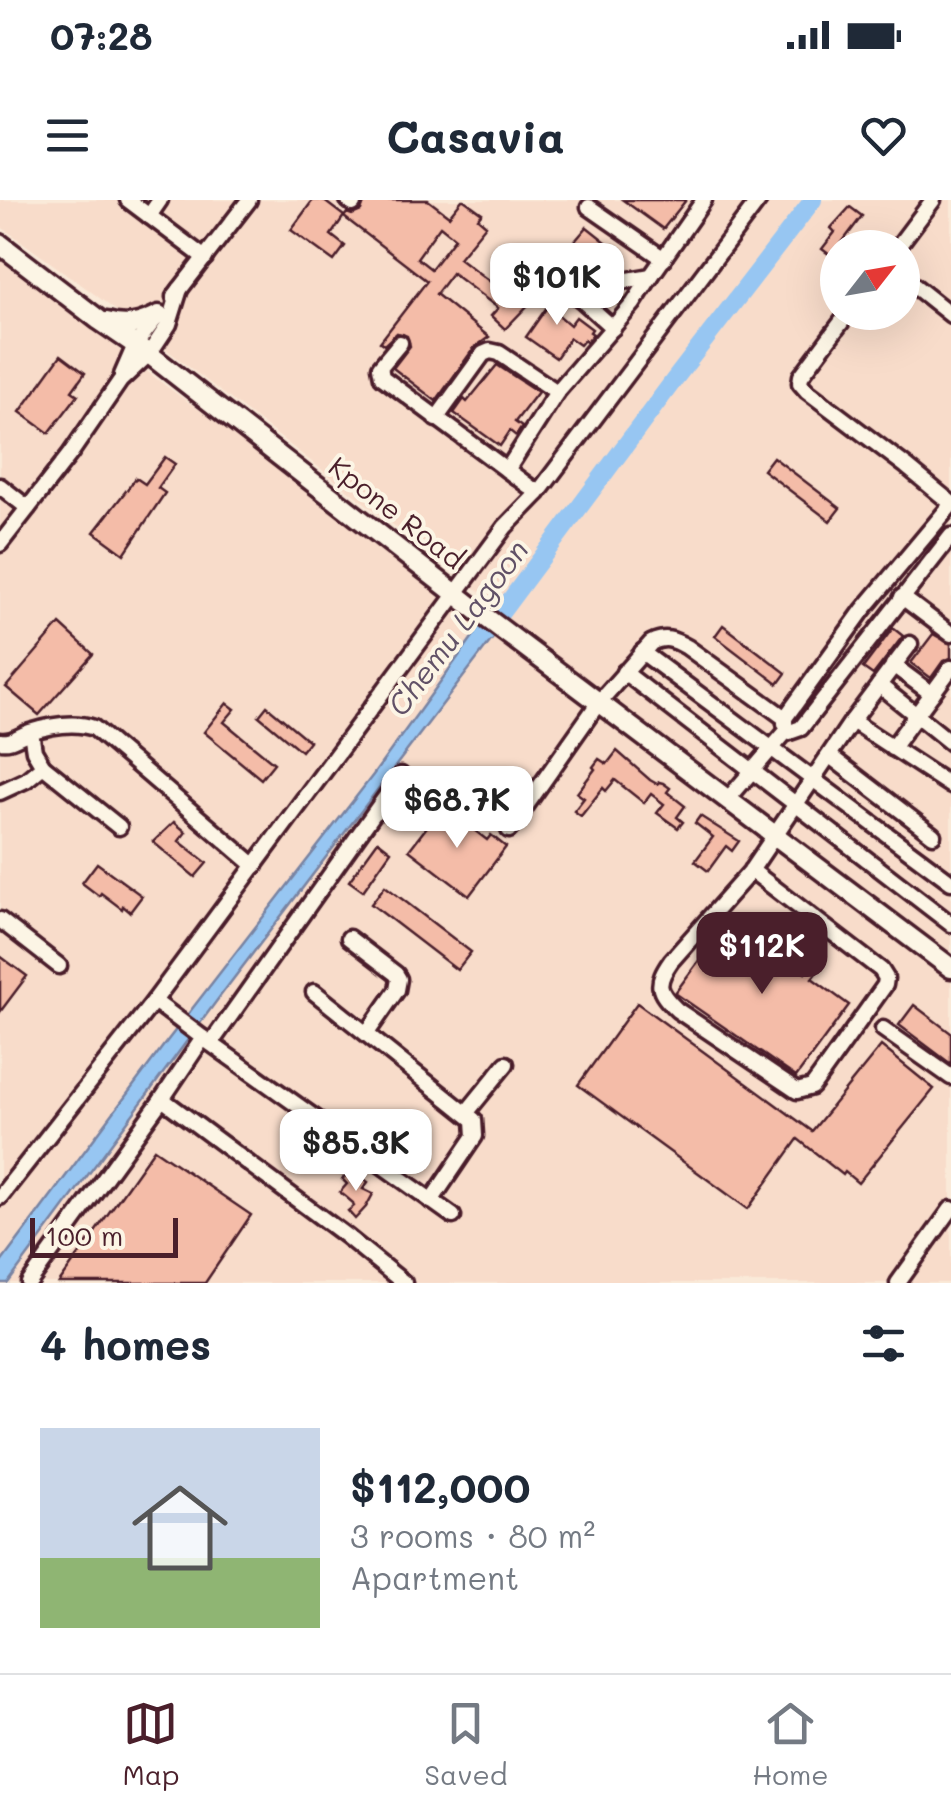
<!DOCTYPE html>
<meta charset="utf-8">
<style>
body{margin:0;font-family:Mali,sans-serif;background:#f6f6f7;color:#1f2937;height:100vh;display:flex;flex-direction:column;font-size:38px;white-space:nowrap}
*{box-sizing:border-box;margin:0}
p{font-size:32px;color:#747a83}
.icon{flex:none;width:55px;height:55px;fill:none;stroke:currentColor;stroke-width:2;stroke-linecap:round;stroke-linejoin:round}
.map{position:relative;height:1083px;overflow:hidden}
.sheet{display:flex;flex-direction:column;background:#fff;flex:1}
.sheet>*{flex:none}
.needle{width:65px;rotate:59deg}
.tools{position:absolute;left:820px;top:30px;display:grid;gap:20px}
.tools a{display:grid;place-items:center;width:100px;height:100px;border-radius:50%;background:#fff;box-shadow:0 10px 40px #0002;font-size:50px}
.scale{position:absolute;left:30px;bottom:25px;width:148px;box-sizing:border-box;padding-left:10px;border:5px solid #4a1f2b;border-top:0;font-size:28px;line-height:35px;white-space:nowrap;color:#4a1f2b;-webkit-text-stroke:8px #fcf5e5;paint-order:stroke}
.price{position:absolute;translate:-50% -85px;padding:0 22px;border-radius:20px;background:#fff;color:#222;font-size:32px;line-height:65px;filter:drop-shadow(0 2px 5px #0008)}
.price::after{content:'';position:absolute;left:50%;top:60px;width:30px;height:22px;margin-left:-15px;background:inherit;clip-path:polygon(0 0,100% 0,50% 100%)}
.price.active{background:#4a1f2b;color:#fff}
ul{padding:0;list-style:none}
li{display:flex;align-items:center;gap:30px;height:250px;padding:0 40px}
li+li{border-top:2px solid #e0e1e3}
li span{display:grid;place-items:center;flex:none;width:280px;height:200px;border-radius:0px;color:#555}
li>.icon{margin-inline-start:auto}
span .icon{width:120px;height:120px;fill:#fffc;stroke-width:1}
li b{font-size:42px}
h2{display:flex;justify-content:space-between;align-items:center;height:120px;padding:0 40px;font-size:42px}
.status{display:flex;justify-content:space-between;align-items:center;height:70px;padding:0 50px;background:#fff;direction:ltr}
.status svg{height:28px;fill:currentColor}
header{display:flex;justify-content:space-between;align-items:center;height:130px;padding:0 40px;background:#fff;font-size:45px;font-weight:700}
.tab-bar{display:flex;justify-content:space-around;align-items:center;height:140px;border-top:2px solid #e0e1e3;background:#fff;font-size:28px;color:#747a83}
.tab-bar a{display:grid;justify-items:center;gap:5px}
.tab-bar .active{color:#4a1f2b}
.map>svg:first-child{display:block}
.built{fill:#f8dcca;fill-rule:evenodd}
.water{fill:#97c6f2;stroke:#7883a2;stroke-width:2.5}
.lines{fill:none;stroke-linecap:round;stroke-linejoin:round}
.river{stroke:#97c6f2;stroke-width:18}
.building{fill:#f4bca8;stroke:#4a1f2b;stroke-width:2.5;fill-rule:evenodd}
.minor-casing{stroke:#4a1f2b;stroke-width:21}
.major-casing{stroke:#4a1f2b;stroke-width:25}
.minor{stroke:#fcf5e5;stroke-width:14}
.major{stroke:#fcf5e5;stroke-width:18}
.labels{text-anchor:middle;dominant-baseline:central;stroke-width:8;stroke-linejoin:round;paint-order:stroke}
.street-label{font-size:28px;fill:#4a1f2b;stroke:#fcf5e5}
.water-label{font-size:30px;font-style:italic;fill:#615167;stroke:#fcf5e5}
</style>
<div class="status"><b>07:28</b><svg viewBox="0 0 49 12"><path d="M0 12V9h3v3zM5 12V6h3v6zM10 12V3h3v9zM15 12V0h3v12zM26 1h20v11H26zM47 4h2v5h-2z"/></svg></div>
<header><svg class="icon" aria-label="menu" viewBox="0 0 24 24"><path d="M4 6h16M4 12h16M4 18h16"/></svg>Casavia<svg class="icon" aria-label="heart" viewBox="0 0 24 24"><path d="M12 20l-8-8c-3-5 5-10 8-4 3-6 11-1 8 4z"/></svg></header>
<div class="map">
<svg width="951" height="1083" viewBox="0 0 951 1083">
<rect width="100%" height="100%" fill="#faead9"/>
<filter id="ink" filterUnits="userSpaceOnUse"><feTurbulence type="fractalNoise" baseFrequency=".01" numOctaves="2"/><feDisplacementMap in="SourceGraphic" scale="20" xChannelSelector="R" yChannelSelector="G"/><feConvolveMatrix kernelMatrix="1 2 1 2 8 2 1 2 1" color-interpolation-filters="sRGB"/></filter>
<g filter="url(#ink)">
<g class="built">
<path d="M0,0H951V1083H8L218,799L510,415L97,96L0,26ZM838,48H902V112H838Z"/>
<polygon points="0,57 166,186 349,318 481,424 373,575 164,845 0,1064"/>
</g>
<polygon class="water" points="482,424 496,434 218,799 8,1083 0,1083 0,1064 164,845 373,575"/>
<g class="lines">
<polyline class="river" points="485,434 674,180 813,0"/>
</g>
<g class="building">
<polygon points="313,0 323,0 344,16 331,35 345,46 334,61 291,30"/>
<path d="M365,0H428L449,16L462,0H464L482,13L478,18L486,25L459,58L509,96L514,90L529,104L505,129L491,116L498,108L452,73L436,94L489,137L474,148L436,201L393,168L410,146L407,136L397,133L384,145L380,142L427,81L344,17L347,13L352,15L361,11ZM440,26L455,38L431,69L417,58Z"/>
<polygon points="623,0 686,0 663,29"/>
<polygon points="850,7 862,16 838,48 838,61 822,49 835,32 831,28"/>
<polygon points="587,27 616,50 605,63 575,41"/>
<polygon points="552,88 567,101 556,113 570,125 576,117 592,129 590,132 593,134 586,142 584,140 580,145 570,138 556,158 526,137 552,100 546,95"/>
<polygon points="61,155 85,173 72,191 78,195 49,233 20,212"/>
<polygon points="497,165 538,192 515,222 522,227 516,236 510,231 500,246 454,213 464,199 467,202"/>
<polygon points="165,257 175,264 158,288 165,293 124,354 94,332 136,278 145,284"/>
<polygon points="773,257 840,308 830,321 763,270"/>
<polygon points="60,424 93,454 39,515 6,487"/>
<polygon points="723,425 786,473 778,484 715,436"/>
<polygon points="893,428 903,436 873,475 863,468"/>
<polygon points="933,434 951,444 951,458 943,461 931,478 911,463"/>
<polygon points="227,503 235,509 224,522 274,563 261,579 204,532"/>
<polygon points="267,506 309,541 301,551 259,516"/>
<polygon points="617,551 650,580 657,584 659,582 663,583 670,588 667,592 685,606 677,617 683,622 678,628 657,613 664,604 651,594 644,603 615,580 606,591 603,588 581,616 574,611 584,598 577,593 595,569 593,567 599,559 607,564"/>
<polygon points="443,606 487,640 491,635 506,647 469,696 409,650"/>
<polygon points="700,616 739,641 732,651 726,646 708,671 695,661 713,637 695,623"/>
<polygon points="174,622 186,632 179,641 207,663 195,677 153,642"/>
<polygon points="378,641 391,651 363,691 349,681"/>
<polygon points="97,663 142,696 130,712 123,706 122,709 101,693 99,696 82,683"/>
<polygon points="385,686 471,752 457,770 371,704"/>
<polygon points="731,717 776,750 780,745 787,750 783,756 805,773 809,767 817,772 812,778 849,805 796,877 675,793"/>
<polygon points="0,756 27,776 0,812"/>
<polygon points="637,803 812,931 881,846 934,889 858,983 845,972 843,975 798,939 748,1009 578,885"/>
<polygon points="914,805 951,833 951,864 899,825"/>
<polygon points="154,949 251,1015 205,1083 59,1083"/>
<polygon points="349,973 354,978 357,974 368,982 363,989 373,994 366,1007 355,1019 348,1011 354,1006 353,1003 340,992 347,984 342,979"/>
</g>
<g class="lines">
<g class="minor-casing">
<g id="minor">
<polyline points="128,0 205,58"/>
<polyline points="348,0 353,4"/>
<polyline points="589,7 664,59"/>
<polyline points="149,16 160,0"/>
<polyline points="897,48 933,0"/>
<polyline points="553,74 613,128"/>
<polyline points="902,76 951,115"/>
<polyline points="174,97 249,0"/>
<polyline points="579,98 617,82 651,76"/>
<polyline points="849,112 801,176 800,183 807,191 906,266 951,303"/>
<polyline points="400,143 380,167 382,177 538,293"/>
<polyline points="122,175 135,145 157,117"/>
<polyline points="557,192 633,104 651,76 704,0"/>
<polyline points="436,219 483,154 490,151 499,153 557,192 507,270"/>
<polyline points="0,286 28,308"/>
<polyline points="0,344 70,254 120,181 149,154 169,124 180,89"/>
<polyline points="902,397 951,434"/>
<polyline points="642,452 951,682"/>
<polyline points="893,465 932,494"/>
<polyline points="624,472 951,724"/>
<polyline points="879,485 951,543"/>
<polyline points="852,521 951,586"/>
<polyline points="785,524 785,518 863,410 951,305"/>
<polyline points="31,532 34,551 43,566 119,627"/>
<path d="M0,541C12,543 18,536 30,532C49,526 74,521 94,528L255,666"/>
<polyline points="892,548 951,468"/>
<polyline points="830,556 933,635"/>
<polyline points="0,592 26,580 43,566"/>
<polyline points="728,599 784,534 801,528 951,336"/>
<path d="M509,630L599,502L651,443C665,436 673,439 687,447L785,518"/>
<path d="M751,670L881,770L886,778L885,785L818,879L812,887L797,891L677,810C657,791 655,784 671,761L750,672L852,521L910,444"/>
<polyline points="0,720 59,766"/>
<polyline points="349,738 396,774 399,779 397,790 367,833"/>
<polyline points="314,792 474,920 475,936 431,1001"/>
<polyline points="883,829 951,877"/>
<polyline points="203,838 453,1016"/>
<polyline points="211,843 401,575"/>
<polyline points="162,899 346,1036 404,1083"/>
<polyline points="467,912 506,864"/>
<polyline points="0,997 154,801 505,327 538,293 759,0"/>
<polyline points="29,1083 162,899 203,838 154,801"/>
<polyline points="898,1083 951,1009"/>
</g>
</g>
<g class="major-casing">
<g id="major">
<polyline points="0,44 99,120 149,154 484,416 951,768"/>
<path d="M107,122C126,128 141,124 159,115"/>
</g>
</g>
<use href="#minor" class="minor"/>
<use href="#major" class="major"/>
</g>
</g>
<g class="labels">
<g class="street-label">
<text transform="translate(397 312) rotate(38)">Kpone Road</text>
</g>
<g class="water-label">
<text transform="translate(457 427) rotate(-53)">Chemu Lagoon</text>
</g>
</g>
</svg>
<div class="tools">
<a><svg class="needle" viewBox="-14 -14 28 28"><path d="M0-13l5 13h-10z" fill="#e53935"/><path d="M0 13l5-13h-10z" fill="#747a83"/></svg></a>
</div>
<div class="scale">100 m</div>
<b class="price" style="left:557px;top:128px">$101K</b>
<b class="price" style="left:457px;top:651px">$68.7K</b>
<b class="price active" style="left:762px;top:797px">$112K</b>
<b class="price" style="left:356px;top:994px">$85.3K</b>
</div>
<section class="sheet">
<h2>4 homes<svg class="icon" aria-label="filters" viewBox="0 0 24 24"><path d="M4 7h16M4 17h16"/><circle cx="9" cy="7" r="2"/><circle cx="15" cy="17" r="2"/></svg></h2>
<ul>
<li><span style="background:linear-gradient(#c9d6e8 65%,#8fb573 0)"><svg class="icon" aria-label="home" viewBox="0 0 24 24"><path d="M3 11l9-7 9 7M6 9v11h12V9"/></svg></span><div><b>$112,000</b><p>3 rooms · 80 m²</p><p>Apartment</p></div></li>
</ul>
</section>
<nav class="tab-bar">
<a class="active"><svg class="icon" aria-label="map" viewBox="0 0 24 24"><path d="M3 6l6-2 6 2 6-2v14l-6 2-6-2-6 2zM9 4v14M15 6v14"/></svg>Map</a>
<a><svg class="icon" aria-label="saved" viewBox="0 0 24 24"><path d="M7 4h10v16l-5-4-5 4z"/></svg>Saved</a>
<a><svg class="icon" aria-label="home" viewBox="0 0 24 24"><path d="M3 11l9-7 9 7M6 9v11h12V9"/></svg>Home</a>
</nav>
